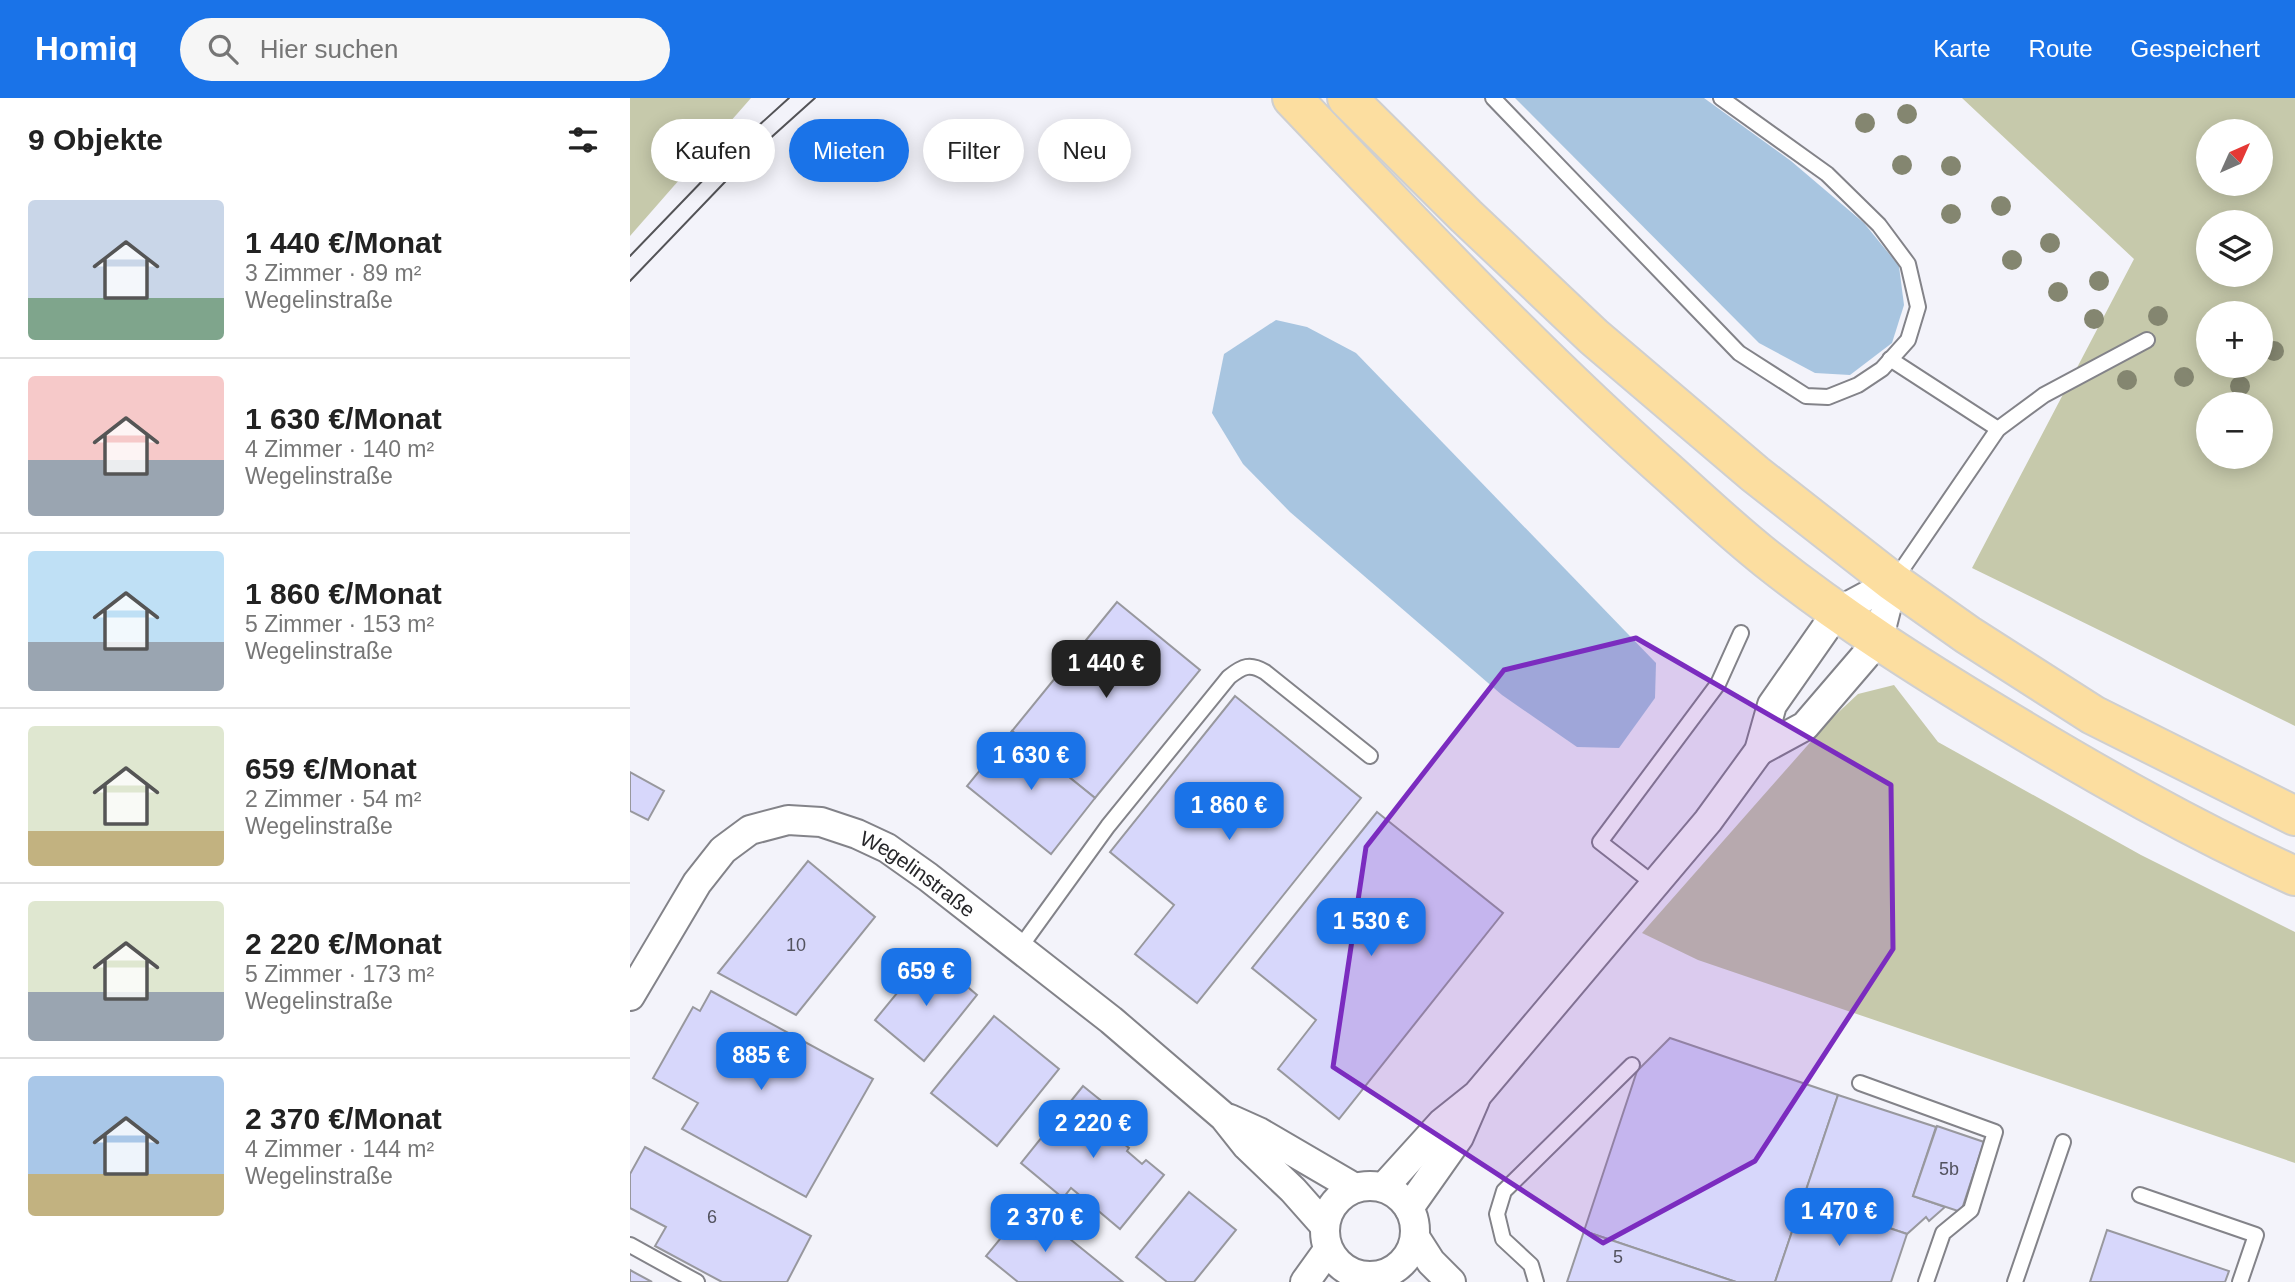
<!DOCTYPE html>
<html lang="de">
<meta charset="utf-8">
<style>
body{margin:0;font-family:Arial,sans-serif;background:#f6f6f6;color:#222;height:100vh;display:flex;flex-direction:column;font-size:26px;white-space:nowrap}
*{box-sizing:border-box;margin:0}
p{font-size:23px;color:#767676}
.icon{flex:none;width:38px;height:38px;fill:none;stroke:currentColor;stroke-width:2;stroke-linecap:round;stroke-linejoin:round}
.map{position:relative;flex:1;overflow:hidden}
.sheet{display:flex;flex-direction:column;background:#fff;width:630px}
.sheet>*{flex:none}
.hud{position:absolute;left:21px;top:21px;width:665px;height:63px;display:flex;gap:14px}
.needle{width:46px;rotate:45deg}
.fabs{position:absolute;left:1566px;top:21px;display:grid;gap:14px}
.fabs a{display:grid;place-items:center;width:77px;height:77px;border-radius:50%;background:#fff;box-shadow:0 4px 18px #0003;font-size:35px}
.price{position:absolute;translate:-50% -60px;padding:0 16px;border-radius:14px;background:#1a73e8;color:#fff;font-size:23px;line-height:46px;filter:drop-shadow(0 2px 4px #0008)}
.price::after{content:'';position:absolute;left:50%;top:42px;width:21px;height:16px;margin-left:-10px;background:inherit;clip-path:polygon(0 0,100% 0,50% 100%)}
.price.on{background:#222;color:#fff}
ul{padding:0;list-style:none}
li{display:flex;align-items:center;gap:21px;height:175px;padding:0 28px}
li+li{border-top:2px solid #e0e0e0}
li span{display:grid;place-items:center;flex:none;width:196px;height:140px;border-radius:7px;color:#555}
li>.icon{margin-inline-start:auto}
span .icon{width:84px;height:84px;fill:#fffc;stroke-width:1}
li b{font-size:30px}
h2{display:flex;justify-content:space-between;align-items:center;height:84px;padding:0 28px;font-size:30px}
.pill{padding:0 24px;border-radius:32px;background:#fff;box-shadow:0 4px 18px #0003;font-size:24px;line-height:63px}
.pill.on{background:#1a73e8;color:#fff}
header{display:flex;align-items:center;gap:42px;box-sizing:border-box;height:98px;padding:0 35px;background:#1a73e8;color:#fff}
header strong{font-size:33px}
nav{display:flex;gap:38px;margin-inline-start:auto;font-size:24px}
.search{width:490px;height:63px;background:#f6f6f6;display:flex;align-items:center;gap:18px;box-sizing:border-box;padding:0 24px;border-radius:38px;color:#767676;font-size:26px}
main{display:flex;flex:1;min-height:0}
.map>svg:first-child{display:block}
.green{fill:#c6c9ab;fill-rule:evenodd}
.water{fill:#a8c5e0}
.building{fill:#d7d7fb;stroke:#98989e;stroke-width:2}
.lines{fill:none;stroke-linecap:round;stroke-linejoin:round}
.lane-casing{stroke:#838389;stroke-width:18}
.street-casing{stroke:#838389;stroke-width:32}
.primary-casing{stroke:#cfcfd0;stroke-width:42}
.lane{stroke:#fff;stroke-width:14}
.street{stroke:#fff;stroke-width:28}
.primary{stroke:#fcdea0;stroke-width:38}
.tram{stroke:#535357;stroke-width:2}
.tree{fill:#848670}
.marked{fill:#7b2cbf;fill-opacity:0.2;stroke:#7b2cbf;stroke-width:5;stroke-linejoin:round}
.labels{text-anchor:middle;dominant-baseline:central;stroke-width:7;stroke-linejoin:round;paint-order:stroke}
.number-label{font-size:18px;fill:#52525e}
.street-label{font-size:21px;fill:#262629;stroke:#fff}
</style>
<header>
<strong>Homiq</strong>
<div class="search"><svg class="icon" aria-label="search" viewBox="0 0 24 24"><circle cx="10" cy="10" r="6"/><path d="M15 15l6 6"/></svg>Hier suchen</div>
<nav><a>Karte</a><a>Route</a><a>Gespeichert</a></nav>
</header>
<main>
<section class="sheet">
<h2>9 Objekte<svg class="icon" aria-label="filters" viewBox="0 0 24 24"><path d="M4 7h16M4 17h16"/><circle cx="9" cy="7" r="2"/><circle cx="15" cy="17" r="2"/></svg></h2>
<ul>
<li><span style="background:linear-gradient(#c9d6e8 70%,#7fa58c 0)"><svg class="icon" aria-label="home" viewBox="0 0 24 24"><path d="M3 11l9-7 9 7M6 9v11h12V9"/></svg></span><div><b>1 440 €/Monat</b><p>3 Zimmer · 89 m²</p><p>Wegelinstraße</p></div></li>
<li><span style="background:linear-gradient(#f6c9c9 60%,#9aa5b1 0)"><svg class="icon" aria-label="home" viewBox="0 0 24 24"><path d="M3 11l9-7 9 7M6 9v11h12V9"/></svg></span><div><b>1 630 €/Monat</b><p>4 Zimmer · 140 m²</p><p>Wegelinstraße</p></div></li>
<li><span style="background:linear-gradient(#bfe0f5 65%,#9aa5b1 0)"><svg class="icon" aria-label="home" viewBox="0 0 24 24"><path d="M3 11l9-7 9 7M6 9v11h12V9"/></svg></span><div><b>1 860 €/Monat</b><p>5 Zimmer · 153 m²</p><p>Wegelinstraße</p></div></li>
<li><span style="background:linear-gradient(#dfe7d0 75%,#c2b280 0)"><svg class="icon" aria-label="home" viewBox="0 0 24 24"><path d="M3 11l9-7 9 7M6 9v11h12V9"/></svg></span><div><b>659 €/Monat</b><p>2 Zimmer · 54 m²</p><p>Wegelinstraße</p></div></li>
<li><span style="background:linear-gradient(#dfe7d0 65%,#9aa5b1 0)"><svg class="icon" aria-label="home" viewBox="0 0 24 24"><path d="M3 11l9-7 9 7M6 9v11h12V9"/></svg></span><div><b>2 220 €/Monat</b><p>5 Zimmer · 173 m²</p><p>Wegelinstraße</p></div></li>
<li><span style="background:linear-gradient(#a9c7e8 70%,#c2b280 0)"><svg class="icon" aria-label="home" viewBox="0 0 24 24"><path d="M3 11l9-7 9 7M6 9v11h12V9"/></svg></span><div><b>2 370 €/Monat</b><p>4 Zimmer · 144 m²</p><p>Wegelinstraße</p></div></li>
</ul>
</section>
<div class="map">
<svg width="1665" height="1184" viewBox="0 0 1665 1184">
<rect width="100%" height="100%" fill="#f3f3fa"/>
<g class="green">
<polygon points="0,0 121,0 0,138"/>
<path d="M1332,0H1665V628L1342,470L1504,161ZM1578,33H1631V86H1578ZM1578,124H1631V177H1578ZM1578,215H1631V268H1578ZM1578,306H1631V359H1578Z"/>
<polygon points="1264,587 1308,644 1511,757 1665,834 1665,1065 1068,862 1012,835 1199,623 1228,596"/>
</g>
<g class="water">
<polygon points="885,0 1074,0 1161,63 1234,125 1269,168 1274,207 1262,245 1220,277 1185,275 1129,245"/>
<polygon points="646,222 677,229 726,255 1026,565 1025,600 989,650 947,649 872,597 660,414 613,366 582,315 594,256"/>
</g>
<g class="building">
<polygon points="487,504 570,572 465,700 382,633"/>
<polygon points="605,598 731,700 567,905 505,856 544,807 480,754"/>
<polygon points="382,633 465,700 421,756 337,688"/>
<polygon points="0,674 34,693 18,722 0,713"/>
<polygon points="747,714 873,815 709,1021 648,971 686,922 622,870"/>
<polygon points="178,763 245,819 166,917 88,875"/>
<polygon points="299,856 347,897 294,963 245,922"/>
<polygon points="81,893 243,981 176,1099 52,1031 68,1005 23,980 63,909 70,913"/>
<polygon points="364,918 429,971 367,1048 301,995"/>
<polygon points="1040,940 1208,997 1145,1184 1106,1184 954,1133 1007,973"/>
<polygon points="453,988 495,1022 483,1037 499,1050 497,1053 512,1066 516,1062 534,1077 490,1131 441,1090 433,1100 391,1065"/>
<polygon points="1208,997 1306,1029 1283,1098 1315,1109 1299,1123 1296,1119 1277,1136 1173,1101"/>
<polygon points="1307,1028 1354,1044 1331,1114 1283,1098"/>
<polygon points="15,1049 181,1138 157,1184 92,1184 25,1148 36,1129 0,1110 0,1076"/>
<polygon points="559,1094 606,1132 564,1184 537,1184 506,1159"/>
<polygon points="1173,1101 1277,1136 1261,1184 1145,1184"/>
<polygon points="398,1107 493,1184 388,1184 356,1158"/>
<polygon points="1477,1132 1599,1173 1595,1184 1460,1184"/>
<polygon points="954,1133 1106,1184 937,1184"/>
<polygon points="0,1172 22,1184 0,1184"/>
</g>
<g class="lines">
<g class="lane-casing">
<g id="lane">
<polyline points="863,0 1109,255 1176,298 1198,299 1228,287 1252,271 1278,242 1288,209 1278,166 1249,127 1197,76 1091,0"/>
<polyline points="1260,261 1368,331"/>
<polyline points="1264,483 1368,331 1414,297 1517,242"/>
<polyline points="1024,786 970,744 1088,586 1111,535"/>
<path d="M389,851L478,728L599,579C613,568 620,565 635,574L740,658"/>
<polyline points="1230,985 1365,1034 1341,1112 1313,1135 1296,1184"/>
<polyline points="1510,1097 1626,1137 1610,1184"/>
<polyline points="0,1147 67,1184"/>
<polyline points="906,1184 901,1167 873,1141 867,1116 874,1093 1002,967"/>
<polyline points="1385,1184 1433,1044"/>
</g>
</g>
<g class="street-casing">
<g id="street">
<polyline points="1129,653 1175,628 1248,543 1263,484"/>
<path id="s1" d="M0,898L67,785L93,752L120,732L158,722L191,724L227,736L257,750L298,779L481,922L594,1019L617,1048L663,1092L694,1127"/>
<polyline points="600,1021 629,1034 725,1090"/>
<circle cx="740" cy="1133" r="45"/>
<polyline points="754,1089 812,1025 847,997 1078,723 1129,653 1142,607 1207,514 1263,484"/>
<polyline points="779,1110 829,1039 845,1002"/>
<polyline points="785,1139 801,1164 821,1184"/>
<polyline points="675,1184 698,1152"/>
</g>
</g>
<g class="primary-casing">
<g id="primary">
<path d="M662,0C785,129 907,258 1040,376C1072,405 1103,434 1137,461C1211,520 1290,570 1371,619C1467,677 1563,732 1665,778"/>
<polyline points="717,0 836,118 964,239 1125,376 1263,484 1338,537 1463,617 1665,718"/>
</g>
</g>
<use href="#lane" class="lane"/>
<use href="#street" class="street"/>
<use href="#primary" class="primary"/>
<g class="tram">
<polyline points="0,158 105,49 159,0"/>
<polyline points="0,183 117,61 185,0"/>
</g>
</g>
<g class="tree">
<circle cx="1277" cy="16" r="10"/>
<circle cx="1235" cy="25" r="10"/>
<circle cx="1272" cy="67" r="10"/>
<circle cx="1321" cy="68" r="10"/>
<circle cx="1371" cy="108" r="10"/>
<circle cx="1321" cy="116" r="10"/>
<circle cx="1420" cy="145" r="10"/>
<circle cx="1382" cy="162" r="10"/>
<circle cx="1469" cy="183" r="10"/>
<circle cx="1428" cy="194" r="10"/>
<circle cx="1528" cy="218" r="10"/>
<circle cx="1464" cy="221" r="10"/>
<circle cx="1644" cy="253" r="10"/>
<circle cx="1554" cy="279" r="10"/>
<circle cx="1497" cy="282" r="10"/>
<circle cx="1610" cy="288" r="10"/>
</g>
<path class="marked" d="M1006,540L1261,687L1263,851L1125,1063L973,1145L703,969L736,749L874,572Z"/>
<g class="labels">
<g class="number-label">
<text x="166" y="847">10</text>
<text x="1319" y="1071">5b</text>
<text x="82" y="1119">6</text>
<text x="988" y="1159">5</text>
</g>
<g class="street-label">
<text stroke="none"><textPath href="#s1" startOffset="390">Wegelinstraße</textPath></text>
</g>
</g>
</svg>
<div class="fabs">
<a><svg class="needle" viewBox="-14 -14 28 28"><path d="M0-13l5 13h-10z" fill="#e53935"/><path d="M0 13l5-13h-10z" fill="#767676"/></svg></a>
<a><svg class="icon" aria-label="layers" viewBox="0 0 24 24"><path d="M12 4l9 5-9 5-9-5zM3 14l9 5 9-5"/></svg></a>
<a>+</a>
<a>−</a>
</div>
<b class="price on" style="left:476px;top:602px">1 440 €</b>
<b class="price" style="left:401px;top:694px">1 630 €</b>
<b class="price" style="left:599px;top:744px">1 860 €</b>
<b class="price" style="left:741px;top:860px">1 530 €</b>
<b class="price" style="left:296px;top:910px">659 €</b>
<b class="price" style="left:131px;top:994px">885 €</b>
<b class="price" style="left:463px;top:1062px">2 220 €</b>
<b class="price" style="left:1209px;top:1150px">1 470 €</b>
<b class="price" style="left:415px;top:1156px">2 370 €</b>
<div class="hud">
<a class="pill">Kaufen</a>
<a class="pill on">Mieten</a>
<a class="pill">Filter</a>
<a class="pill">Neu</a>
</div>
</div>
</main>
